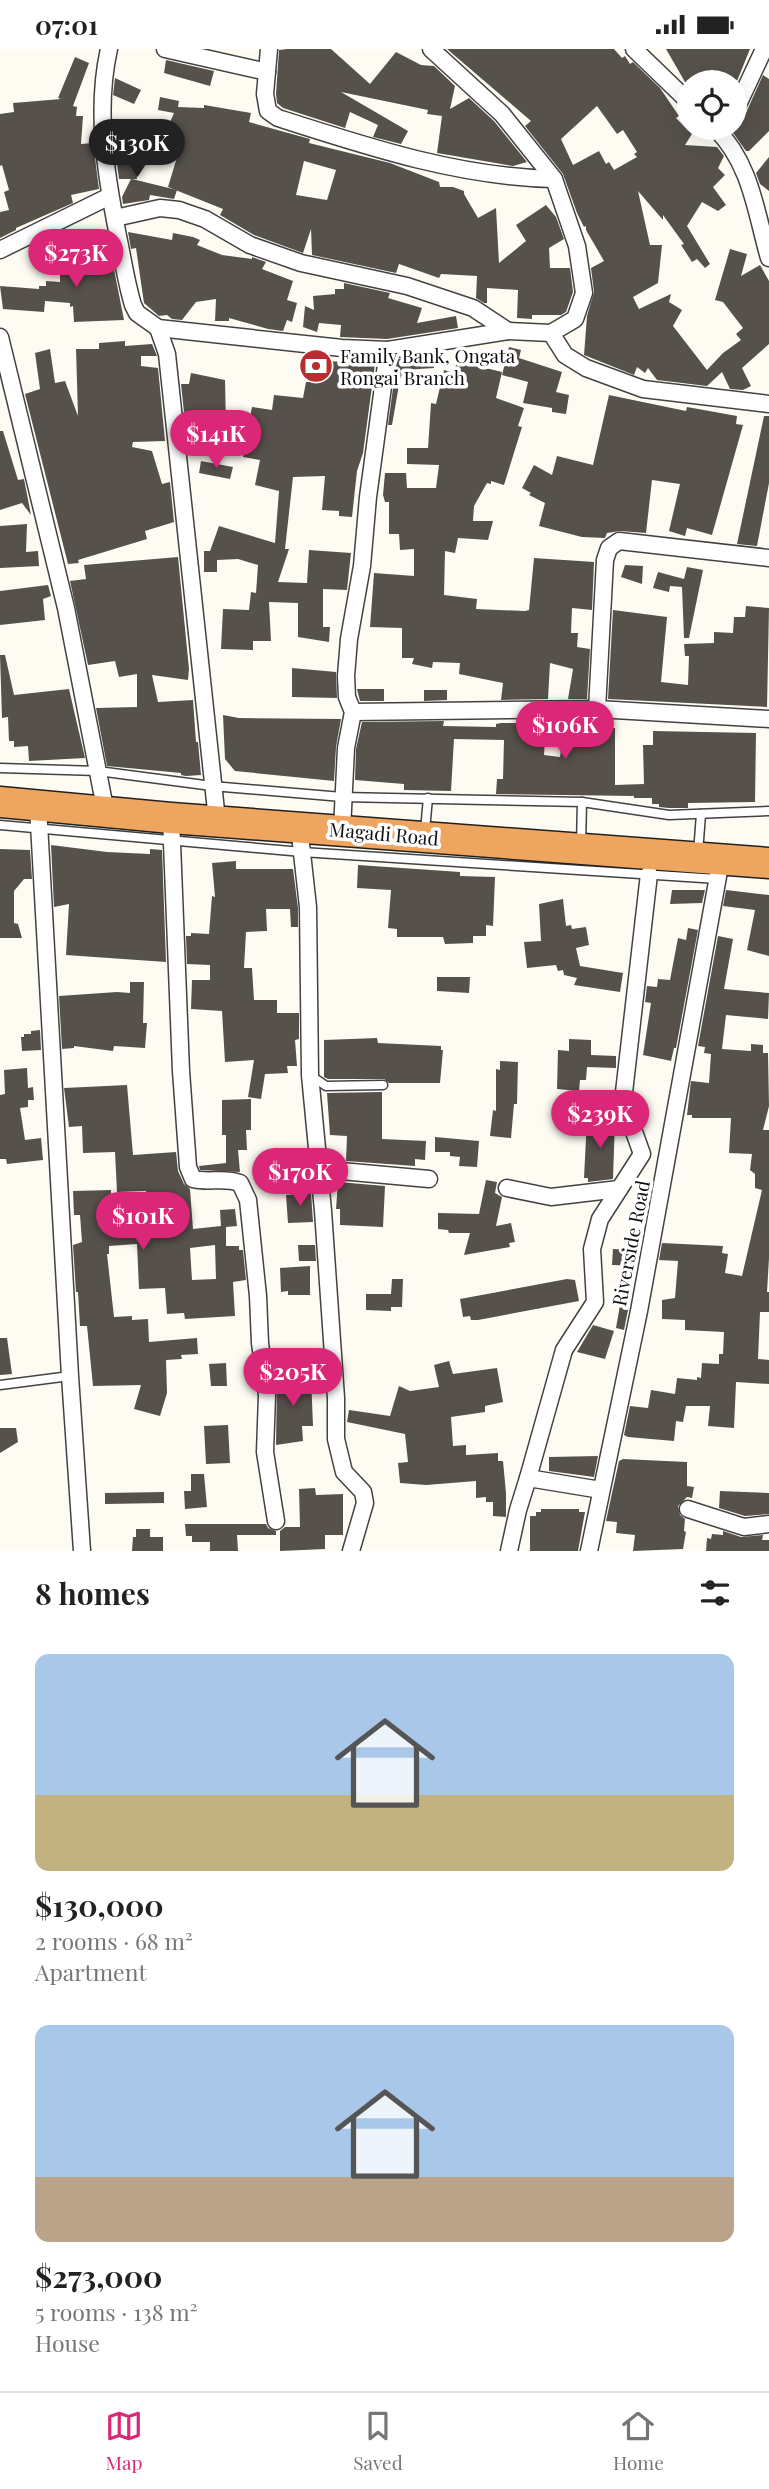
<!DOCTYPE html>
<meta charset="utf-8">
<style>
body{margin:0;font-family:"Playfair Display",serif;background:#f6f6f6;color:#222;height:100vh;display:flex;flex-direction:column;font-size:26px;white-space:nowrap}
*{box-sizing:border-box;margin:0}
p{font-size:23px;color:#767676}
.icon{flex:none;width:38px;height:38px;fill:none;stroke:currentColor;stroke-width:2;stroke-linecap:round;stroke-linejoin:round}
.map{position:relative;height:1502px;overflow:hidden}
.side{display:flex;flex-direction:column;background:#fff;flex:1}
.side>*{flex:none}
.tools{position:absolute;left:677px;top:21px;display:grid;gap:14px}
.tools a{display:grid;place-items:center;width:70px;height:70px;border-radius:50%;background:#fff;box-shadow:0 7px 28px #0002;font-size:35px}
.price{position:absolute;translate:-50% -60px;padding:0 16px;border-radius:24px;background:#db2777;color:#fff;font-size:23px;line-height:46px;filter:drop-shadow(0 2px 4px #0008)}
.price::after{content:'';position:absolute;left:50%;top:42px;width:21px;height:16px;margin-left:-10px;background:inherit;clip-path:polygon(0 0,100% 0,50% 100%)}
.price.current{background:#222;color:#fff}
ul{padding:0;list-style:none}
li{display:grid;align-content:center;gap:14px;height:371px;padding:0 35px}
li span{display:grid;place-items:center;height:217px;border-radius:14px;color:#555}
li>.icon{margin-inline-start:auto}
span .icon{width:126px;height:126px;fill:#fffc;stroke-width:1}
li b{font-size:30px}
h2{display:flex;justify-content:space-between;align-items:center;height:84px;padding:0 35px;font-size:30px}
.status{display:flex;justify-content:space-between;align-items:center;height:49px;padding:0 35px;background:#fff;direction:ltr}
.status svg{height:19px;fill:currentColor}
.tab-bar{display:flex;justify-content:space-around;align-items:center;height:98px;border-top:2px solid #e0e0e0;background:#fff;font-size:19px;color:#767676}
.tab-bar a{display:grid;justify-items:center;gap:4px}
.tab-bar .current{color:#db2777}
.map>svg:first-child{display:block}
.building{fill:#57514c;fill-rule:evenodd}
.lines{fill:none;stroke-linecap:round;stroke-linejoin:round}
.lane-casing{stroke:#424242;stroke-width:11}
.street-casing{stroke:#424242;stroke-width:19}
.highway-casing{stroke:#202020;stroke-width:33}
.lane{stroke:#fff;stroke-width:8}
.street{stroke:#fff;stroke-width:16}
.highway{stroke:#eea560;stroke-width:30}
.labels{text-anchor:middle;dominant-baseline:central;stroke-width:7;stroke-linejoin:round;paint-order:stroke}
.poi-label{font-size:19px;fill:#0f0f0f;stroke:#fff;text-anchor:start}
.street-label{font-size:19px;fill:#0f0f0f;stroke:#fff}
</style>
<div class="status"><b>07:01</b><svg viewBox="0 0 49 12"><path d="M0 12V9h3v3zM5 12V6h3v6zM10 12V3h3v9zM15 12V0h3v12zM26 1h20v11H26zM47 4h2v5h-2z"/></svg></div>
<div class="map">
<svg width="769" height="1502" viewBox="0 0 769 1502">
<rect width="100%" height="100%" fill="#fefcf2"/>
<g class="building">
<polygon points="287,0 331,0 370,35 396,3 421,16 434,17 455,37 450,60 469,49 494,72 527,113 513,117 437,104 442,67 427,65 428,61 341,43 408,82 401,95 373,88 378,76 350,63 345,79 283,59 277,54 276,45 279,1"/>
<path d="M447,0H614L622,9L625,7L630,15L633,13L660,39L679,67L676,69L692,85L685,96L717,98L724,107L718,119L725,126L713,138L726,156L718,162L702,153L687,177L710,215L705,219L697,210L692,213L681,196L684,195L663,166V171L638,142L650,196H662L658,234L633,248L639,260L671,245L669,253L682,261L673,277L707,321L723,304L741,291L736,285L743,279L723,253L715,251L730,200L747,205L741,227L760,216L769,232V295L742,319L751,337L743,341L730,340L722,323L707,337L657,331L648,319L645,324L637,318L634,326L584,306L587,267L594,243L591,219L604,212L586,181V177L584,178L577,164L563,125L525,77L531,72ZM597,57L617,85L623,81L637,103L634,105L637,108L614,121L609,113L606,115L599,102L573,116L561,90Z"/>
<polygon points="666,0 750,0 735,37 735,33 685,33"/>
<polygon points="75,8 89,14 73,57 77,58 76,67 83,67 81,95 93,94 99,140 71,146 73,154 16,179 16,181 0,189 0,163 9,161 4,143 9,141 2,116 0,117 0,65 14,63 13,54 61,50 58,49"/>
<polygon points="166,11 214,22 210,37 164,24"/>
<polygon points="763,26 769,30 769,82 749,102 746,102 731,81 735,79 735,72 745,66"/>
<polygon points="115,29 141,41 134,55 113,46"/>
<path d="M160,48L179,52L178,58L204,59V56L251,64L249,73L310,90L309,94L390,114L439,133L440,138H453L464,142V145L478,169L496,159L499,214L526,192L516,176L546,156L556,168L564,190L549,199L550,219H570L573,243L566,263L561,266H532V270L517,269L518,241L487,239V254H484L476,249L477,227L441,225L439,229L399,215L396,224L312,206L311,180L303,204L254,186L220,166L223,160L168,138L178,105L148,101V107H136L138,87H164L174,64L158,61ZM304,112L336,121L327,151L296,146Z"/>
<polygon points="115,98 136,99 137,130 132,130 177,141 174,150 150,146 149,151 123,155 122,148 131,130 119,130"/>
<polygon points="769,108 769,142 760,135 756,124"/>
<polygon points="128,183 172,191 173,184 193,188 200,191 197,196 222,206 252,210 252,208 266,213 262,220 293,232 287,251 297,254 292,273 287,271 283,282 268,280 229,269 229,272 215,272 216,250 196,253 182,271 172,270 167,266 159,267 144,254 136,199 131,200"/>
<polygon points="108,190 124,271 74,273 73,257 70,258 70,254 45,252 44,263 3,260 0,237 39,240 39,237 46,237 46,232 60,233 60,225 82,224 82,191"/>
<polygon points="344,234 390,244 388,249 422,259 417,274 456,267 458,279 387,290 340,288 341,276 319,274 317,283 303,278 305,257 314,261 313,247 335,245 335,240 344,240"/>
<polygon points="125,292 125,297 152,295 157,307 141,307 141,317 158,319 165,392 133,393 132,398 152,402 162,435 170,433 174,473 145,482 147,490 78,511 79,514 68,515 25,345 40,340 35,304 50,300 55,334 65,332 78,367 76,300 99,300 99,294"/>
<polygon points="509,298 521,301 519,309 562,323 556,343 569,346 566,365 552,363 552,359 523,354 528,333 502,326"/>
<polygon points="425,306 434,307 434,319 404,321 400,330 392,376 388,376 397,310"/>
<polygon points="311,311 375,315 363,404 357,422 352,468 339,467 339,462 322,461 325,427 293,428 285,500 289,500 278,533 307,534 309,501 351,504 347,541 323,540 323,578 330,578 329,593 298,588 298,554 269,553 271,592 253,592 253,601 221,600 223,560 249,561 251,543 256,544 258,516 238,510 217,511 217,523 204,523 204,502 210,502 219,477 275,494 279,442 255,436 260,411 243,408 246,390 212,389 212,391 191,391 190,362 184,363 181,335 189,335 191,324 225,331 226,377 248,379 252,358 272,361 274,346 303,349 306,333 315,333 307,330"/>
<polygon points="457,312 502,323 496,349 524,359 518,377 522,378 504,436 491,432 491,435 487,434 474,457 473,472 493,472 488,491 458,489 455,504 445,502 444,546 477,550 476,560 525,562 529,561 534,509 594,513 592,561 572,559 571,584 578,584 577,598 590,600 587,650 568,650 573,620 550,614 548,650 501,651 503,634 459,625 460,614 433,613 432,619 412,615 414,609 402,609 402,579 370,578 374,524 414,527 414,500 400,501 399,485 389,485 389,453 385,453 383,446 385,424 406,424 407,439 436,439 439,416 407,415 407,399 428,399 431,354 436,355 444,321 454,324"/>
<polygon points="609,346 686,362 687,358 737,367 736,375 743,376 712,486 687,479 685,487 669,482 680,435 652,431 646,484 620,482 607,484 605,489 582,488 539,477 545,454 529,446 531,444 522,439 534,416 552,426 557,407 593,416"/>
<polygon points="764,367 769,367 769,434 757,497 737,495"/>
<polygon points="0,382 3,382 18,431 24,430 31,466 22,454 0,461"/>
<polygon points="201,412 233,418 230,430 199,424"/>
<polygon points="27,475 26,503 38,502 39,517 0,519 0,477"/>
<polygon points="178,508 189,620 188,631 152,626 158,653 193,651 196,693 198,693 201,726 186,727 181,726 181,724 107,717 96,659 137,658 137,625 119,628 115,612 88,616 70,532 86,530 84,516"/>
<polygon points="625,516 643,517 642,535 621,528"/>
<polygon points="687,518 703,521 689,589 684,589 682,538 670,537 669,543 653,539 658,523 684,530"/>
<polygon points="48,536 51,547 43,550 45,571 0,576 0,542"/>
<polygon points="746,557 769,559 767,658 608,650 613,561 667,568 661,633 688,636 689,607 685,607 684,595 714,594 714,583 733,584 734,568 745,568"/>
<polygon points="0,606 5,606 14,646 69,640 85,709 29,712 28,697 14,698 14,692 9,692 8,668 2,669"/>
<polygon points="292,619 336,623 337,649 292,648"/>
<polygon points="357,640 384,640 384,652 360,652"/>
<polygon points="424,641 447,641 447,651 424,652"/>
<polygon points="223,666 239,669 341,670 336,698 334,732 235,722 225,710"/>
<polygon points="570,671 588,671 588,679 615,679 615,736 644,735 643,696 653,696 653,682 756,684 755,753 688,754 688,759 669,759 659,758 659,755 652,755 652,749 634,749 634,747 496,745 497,730 503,730 504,691 454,690 451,742 404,741 404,735 355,731 356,700 362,673 444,672 443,677 496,678 496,675 501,674 546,674 544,706 560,708 565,674 570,674"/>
<polygon points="51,796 107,803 150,805 150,800 162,801 166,913 66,906 69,855 54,858"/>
<polygon points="0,800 30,801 32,830 24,830 14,842 14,874 18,875 22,889 0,889"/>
<polygon points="236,812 236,820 293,820 298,859 298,878 291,878 290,860 266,860 267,882 246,883 244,919 252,919 254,951 277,951 277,964 299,964 299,990 295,991 297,1017 287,1017 288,1024 265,1025 261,1050 248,1048 254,1011 225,1013 222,962 191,960 192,931 210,931 210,916 187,915 186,887 191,887 191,884 209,885 212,847 215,848 212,814"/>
<polygon points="358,816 460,823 460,827 495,828 493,877 486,876 486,887 473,887 473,894 445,895 443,888 397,888 397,880 388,879 391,841 357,839"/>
<polygon points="672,841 705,841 702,854 670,855"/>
<polygon points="726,841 769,846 769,907 747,901 755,861 723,857"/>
<polygon points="563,850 566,877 571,876 572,880 586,878 589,896 576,899 580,917 623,924 620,943 574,936 577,929 564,926 563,921 558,922 556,916 527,919 524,893 541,892 539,855"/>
<polygon points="688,879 698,881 676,999 674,999 671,1012 643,1006 651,954 645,953 647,937 657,938 658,930 670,931 678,889 686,891"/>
<polygon points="718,887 733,890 724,940 769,944 768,970 726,966 722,1000 751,1002 751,995 763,996 763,1004 768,1004 769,1057 763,1081 769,1081 769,1209 767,1243 769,1243 769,1263 760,1263 758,1310 769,1311 769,1335 736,1333 734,1379 708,1377 710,1357 686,1357 683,1373 676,1372 674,1392 628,1388 624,1386 630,1357 648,1359 651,1341 675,1345 677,1329 697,1331 697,1328 701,1329 702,1314 719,1315 719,1305 723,1305 724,1283 685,1281 685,1271 662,1270 662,1251 675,1249 678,1212 659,1211 662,1194 723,1197 722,1204 728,1205 725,1224 742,1227 762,1141 755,1139 755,1125 750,1121 752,1105 729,1104 731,1069 692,1069 692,1066 687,1066 691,1032 709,1034 711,1005 704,1004 705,998 698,997"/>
<polygon points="437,928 470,928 469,944 437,942"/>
<polygon points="130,933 144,933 143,974 147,974 145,999 114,997 113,1002 74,997 74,999 62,1000 59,947 117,943 130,944"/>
<polygon points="40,981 41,1001 22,1002 21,988 24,988 24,985 31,985 31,982"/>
<polygon points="377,989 378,994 441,997 441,1001 443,1001 440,1034 389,1034 384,1030 328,1030 324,1028 324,991"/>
<polygon points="569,990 591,991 591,1006 616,1007 616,1019 587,1018 586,1031 580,1031 579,1042 557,1040 558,1001 569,1002"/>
<polygon points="500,1012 518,1013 517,1055 514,1055 511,1089 490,1087 493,1061 496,1062 496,1020 500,1021"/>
<polygon points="27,1019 28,1039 33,1038 34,1051 28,1051 28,1058 20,1059 25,1091 41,1089 43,1111 7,1115 6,1110 0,1110 0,1046 5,1045 4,1021"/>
<path d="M127,1036L133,1106L176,1103L178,1122L184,1135L190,1140L193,1180L221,1177L220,1161L235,1160L237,1177L226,1178V1197H239V1201H243L246,1231L233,1233L235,1267L185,1270L184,1264L167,1265L165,1239L139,1240L137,1195L109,1197V1205H107L114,1268L132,1267V1271L148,1270L149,1293L197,1289L198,1305L181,1306L182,1310L166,1311L167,1344L160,1367L134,1360L141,1336L93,1337L87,1277H80L78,1243H76L73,1196L82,1193L80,1166H74L73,1142L111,1141V1166H148L146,1142L117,1143L115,1103L83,1104L82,1077L69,1078L64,1039ZM215,1196L216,1230L192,1231L190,1199Z"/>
<polygon points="382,1043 382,1090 426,1092 425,1111 415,1110 415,1117 346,1112 347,1087 330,1086 327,1044"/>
<polygon points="251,1050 251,1081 246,1081 247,1101 238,1101 240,1123 200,1121 199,1117 226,1114 226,1086 222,1086 222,1051"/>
<polygon points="587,1070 615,1071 613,1130 588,1133 588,1129 584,1129"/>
<polygon points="435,1088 479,1092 477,1118 459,1117 460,1108 450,1107 450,1103 435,1103"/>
<polygon points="486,1131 497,1133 495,1144 502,1148 496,1177 511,1174 515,1193 509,1194 510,1198 464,1206 470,1184 449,1184 448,1181 438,1180 438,1164 479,1165"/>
<polygon points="338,1133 385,1137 383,1178 340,1176 340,1160 336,1160"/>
<polygon points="311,1144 313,1173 288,1174 286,1146"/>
<polygon points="298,1196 315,1196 316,1212 299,1212"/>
<polygon points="613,1200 639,1201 637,1217 612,1216"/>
<polygon points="310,1217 310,1246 288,1246 288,1242 281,1243 280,1219"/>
<polygon points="392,1230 403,1230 402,1258 391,1258 391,1262 366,1261 366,1245 391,1245"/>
<polygon points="567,1230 575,1231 579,1252 478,1271 471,1271 470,1267 463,1268 460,1250"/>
<polygon points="623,1239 632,1241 624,1281 616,1279"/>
<polygon points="593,1276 614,1282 605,1310 577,1303"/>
<polygon points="0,1289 7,1289 12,1325 0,1326"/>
<polygon points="449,1312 453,1325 497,1319 503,1353 485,1357 485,1363 451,1368 453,1397 466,1396 466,1406 498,1404 498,1412 503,1412 506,1444 506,1468 493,1467 493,1453 486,1453 486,1448 476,1449 476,1432 426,1436 400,1434 398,1414 408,1413 405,1385 347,1373 349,1361 390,1367 399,1337 410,1342 439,1338 434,1316"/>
<polygon points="226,1314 227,1337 211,1337 209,1315"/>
<polygon points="311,1326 313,1377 302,1377 303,1392 276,1396 277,1328"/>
<polygon points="228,1376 230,1414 206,1415 204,1377"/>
<polygon points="0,1379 16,1379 18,1393 0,1404"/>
<polygon points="598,1407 594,1428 549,1422 549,1408"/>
<polygon points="623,1410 687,1413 687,1437 694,1438 692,1449 687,1448 678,1457 680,1466 685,1470 684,1482 686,1483 683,1500 633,1502 635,1486 616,1484 617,1473 606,1472 619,1412"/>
<polygon points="191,1425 204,1425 207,1458 185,1460 184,1442 191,1442"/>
<polygon points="315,1439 316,1446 343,1445 343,1486 325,1486 325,1500 280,1502 280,1482 285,1478 300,1478 299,1440"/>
<polygon points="720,1442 769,1444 769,1465 745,1467 719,1459"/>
<polygon points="164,1443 164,1454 105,1455 105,1444"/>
<polygon points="541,1460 579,1460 579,1463 585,1463 578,1502 530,1502 530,1467 536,1467 536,1463 541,1463"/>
<polygon points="185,1475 266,1475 268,1479 276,1482 276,1486 237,1486 238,1502 210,1502 210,1493 192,1493 192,1487 186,1487"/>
<polygon points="136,1480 150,1480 150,1488 163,1488 163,1502 132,1502 133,1488 136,1488"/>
<polygon points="723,1482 741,1488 763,1486 762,1491 769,1491 769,1502 706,1502 707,1489 711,1490 712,1485 723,1486"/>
</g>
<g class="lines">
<g class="lane-casing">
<g id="lane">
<polyline points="0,719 98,722 212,737 342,748 582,753 669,766 769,762"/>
<polyline points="0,776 302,803 718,830"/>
<polyline points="425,781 428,749"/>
<polyline points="581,796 582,753"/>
<polyline points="698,804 701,765"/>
<polyline points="310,1026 326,1037 383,1036"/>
<polyline points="0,1336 70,1327"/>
</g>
</g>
<g class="street-casing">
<g id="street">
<path d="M109,0C95,62 106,126 118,187C123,210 126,233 133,256L137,264L158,279L342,299L388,301L508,282L551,284L575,270L584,244L577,197L554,130L502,65L431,0"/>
<polyline points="165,0 267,23"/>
<path d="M269,0L265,45L268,62L278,69C368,98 459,128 554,130"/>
<polyline points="634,0 690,54"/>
<polyline points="735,62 764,0"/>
<path d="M715,79C751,114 756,164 769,209"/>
<polyline points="115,169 160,159 179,161 205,170 250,196 301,214 407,237 473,259 508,282"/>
<polyline points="0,201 110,147"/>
<polyline points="158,279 167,305 217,771"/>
<polyline points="551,284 565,306 586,319 643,340 769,355"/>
<polyline points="0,288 66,559 106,764"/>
<polyline points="597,660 605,511 609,499 619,492 769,509"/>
<polyline points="353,663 597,660 769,670"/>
<polyline points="38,757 70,1327 82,1502"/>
<path d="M171,769L181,1022L188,1118L193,1130C208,1134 225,1128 240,1134L248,1151L258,1247L260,1294L267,1346L265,1403L276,1472"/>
<polyline points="299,777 308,858 310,1026 323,1162 336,1349 336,1390 344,1423 363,1443 365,1454 351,1502"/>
<polyline points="342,781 346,699 353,663 347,648 346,627 349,590 362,517 368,448 388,301"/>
<polyline points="319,1120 429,1130"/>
<polyline points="507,1139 551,1148 619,1140"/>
<polyline points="528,1429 564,1301 595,1253 592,1200 600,1170 642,1105 623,1052 649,825"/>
<polyline points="688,1460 744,1478 769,1475"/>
<polyline points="509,1502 518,1461 528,1429 601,1441"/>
<polyline points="589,1502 639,1262 721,811"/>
</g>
</g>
<g class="highway-casing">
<polyline id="highway" points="0,753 171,769 769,814"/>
</g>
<use href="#lane" class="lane"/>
<use href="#street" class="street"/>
<use href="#highway" class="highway"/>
</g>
<defs>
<g id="bank-disc" transform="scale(1.75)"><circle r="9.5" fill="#ba2c2f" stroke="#fff"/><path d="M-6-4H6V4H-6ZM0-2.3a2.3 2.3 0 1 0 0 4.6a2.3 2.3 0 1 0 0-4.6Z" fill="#fff"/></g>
</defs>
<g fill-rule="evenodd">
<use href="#bank-disc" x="316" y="317"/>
</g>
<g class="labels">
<g class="poi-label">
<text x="340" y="306">Family Bank, Ongata<tspan x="340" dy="22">Rongai Branch</tspan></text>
</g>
<g class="street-label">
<text transform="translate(384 784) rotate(5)">Magadi Road</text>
<text transform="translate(630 1194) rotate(-79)">Riverside Road</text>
</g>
</g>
</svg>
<div class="tools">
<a><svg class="icon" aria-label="locate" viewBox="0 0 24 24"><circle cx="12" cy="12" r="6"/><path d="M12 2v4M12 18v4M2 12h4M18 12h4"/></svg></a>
</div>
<b class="price current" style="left:137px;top:130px">$130K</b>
<b class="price" style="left:76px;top:240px">$273K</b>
<b class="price" style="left:216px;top:421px">$141K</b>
<b class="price" style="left:565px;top:712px">$106K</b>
<b class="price" style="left:600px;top:1101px">$239K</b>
<b class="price" style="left:300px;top:1159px">$170K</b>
<b class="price" style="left:143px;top:1203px">$101K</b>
<b class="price" style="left:293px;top:1359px">$205K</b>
</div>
<section class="side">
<h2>8 homes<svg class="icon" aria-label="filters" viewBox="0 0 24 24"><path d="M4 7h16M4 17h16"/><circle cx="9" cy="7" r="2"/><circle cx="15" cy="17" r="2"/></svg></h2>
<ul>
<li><span style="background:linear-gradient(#a9c7e8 65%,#c2b280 0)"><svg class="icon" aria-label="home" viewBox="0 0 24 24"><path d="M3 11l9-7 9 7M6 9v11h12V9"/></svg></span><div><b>$130,000</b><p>2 rooms · 68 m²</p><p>Apartment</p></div></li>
<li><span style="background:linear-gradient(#a9c7e8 70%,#b9a48a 0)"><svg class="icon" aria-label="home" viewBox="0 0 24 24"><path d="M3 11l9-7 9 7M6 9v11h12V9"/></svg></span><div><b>$273,000</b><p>5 rooms · 138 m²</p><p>House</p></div></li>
</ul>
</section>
<nav class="tab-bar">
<a class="current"><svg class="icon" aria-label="map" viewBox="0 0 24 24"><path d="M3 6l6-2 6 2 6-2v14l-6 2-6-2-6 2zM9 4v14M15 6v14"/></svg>Map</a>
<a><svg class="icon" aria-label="saved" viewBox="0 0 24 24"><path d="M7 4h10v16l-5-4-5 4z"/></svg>Saved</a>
<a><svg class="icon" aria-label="home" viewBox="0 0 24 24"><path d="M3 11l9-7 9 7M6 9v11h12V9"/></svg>Home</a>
</nav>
